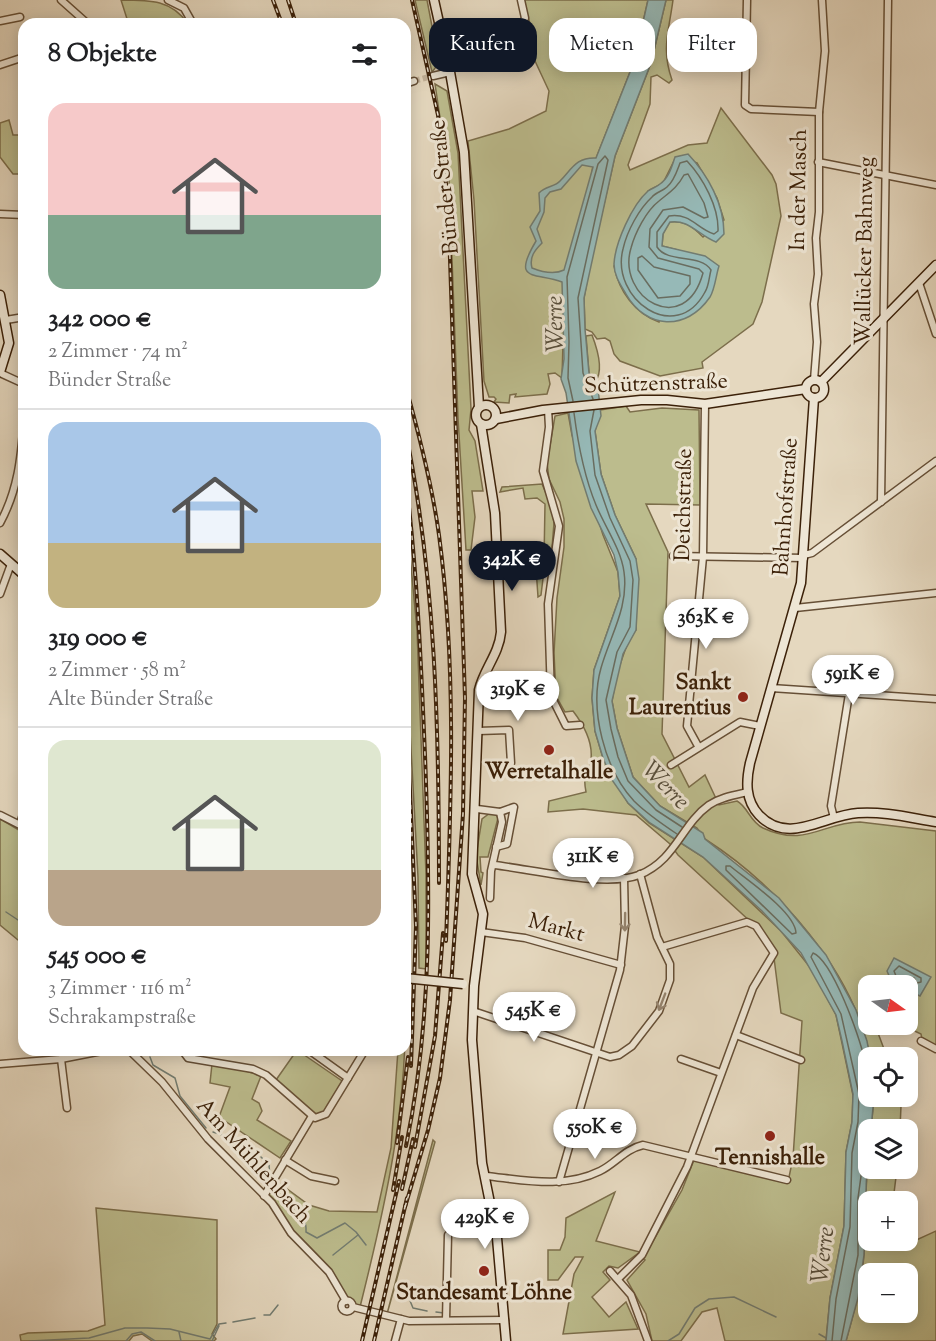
<!DOCTYPE html>
<html lang="de">
<meta charset="utf-8">
<style>
body{margin:0;font-family:"Sorts Mill Goudy",serif;background:#f6f6f6;color:#202124;height:100vh;display:flex;flex-direction:column;font-size:22px;white-space:nowrap}
*{box-sizing:border-box;margin:0}
p{font-size:20px;color:#757577}
.icon{flex:none;width:33px;height:33px;fill:none;stroke:currentColor;stroke-width:2;stroke-linecap:round;stroke-linejoin:round}
.map{position:relative;flex:1;overflow:hidden}
.sheet{position:absolute;left:18px;top:18px;width:393px;height:1038px;display:flex;flex-direction:column;background:#fff;border-radius:18px;box-shadow:0 3px 15px #0003}
.sheet>*{flex:none}
.guide{position:absolute;left:429px;top:18px;width:417px;height:54px;display:flex;gap:12px}
.needle{width:39px;rotate:104deg}
.fabs{position:absolute;left:858px;top:975px;display:grid;gap:12px}
.fabs a{display:grid;place-items:center;width:60px;height:60px;border-radius:12px;background:#fff;box-shadow:0 3px 15px #0003;font-size:30px}
.price{position:absolute;translate:-50% -51px;padding:0 14px;border-radius:21px;background:#fff;color:#222;font-size:20px;line-height:39px;filter:drop-shadow(0 2px 3px #0008)}
.price::after{content:'';position:absolute;left:50%;top:36px;width:18px;height:14px;margin-left:-9px;background:inherit;clip-path:polygon(0 0,100% 0,50% 100%)}
.price.current{background:#111827;color:#fff}
ul{padding:0;list-style:none}
li{display:grid;align-content:center;gap:12px;height:318px;padding:0 30px}
li+li{border-top:2px solid #e0e0e0}
li span{display:grid;place-items:center;height:186px;border-radius:18px;color:#555}
li>.icon{margin-inline-start:auto}
span .icon{width:108px;height:108px;fill:#fffc;stroke-width:1}
li b{font-size:26px}
h2{display:flex;justify-content:space-between;align-items:center;height:72px;padding:0 30px;font-size:26px}
.tag{padding:0 21px;border-radius:18px;background:#fff;box-shadow:0 3px 15px #0003;font-size:21px;line-height:54px}
.tag.current{background:#111827;color:#fff}
.map>svg:first-child{display:block}
.green{fill:#bcbc8d;stroke:#7c6e4b;stroke-width:1.5;fill-rule:evenodd}
.water{fill:#96b9b7;stroke:#727c71;stroke-width:1.5;fill-rule:evenodd}
.lines{fill:none;stroke-linecap:round;stroke-linejoin:round}
.shore{stroke:#696d60;stroke-width:1.5}
.stream{stroke:#727c71;stroke-width:1.5}
.street-tunnel{stroke:#c3b39b;stroke-width:6;stroke-dasharray:6 3;stroke-linecap:butt}
.street-casing{stroke:#664f36;stroke-width:9}
.secondary-casing{stroke:#3c2109;stroke-width:11}
.street{stroke:#eee6d5;stroke-width:6}
.secondary{stroke:#eee6d5;stroke-width:8}
.rail-casing{stroke:#3c2109;stroke-width:4}
.rail{stroke:#eee6d5;stroke-width:1.5;stroke-dasharray:4.5;stroke-linecap:butt}
.secondary-bridge-casing{stroke:#3c2109;stroke-width:11;stroke-linecap:butt}
.secondary-bridge{stroke:#eee6d5;stroke-width:8}
.oneway{stroke:#95846f}
.poi-dot{fill:#8f2418;stroke:#eee6d5;stroke-width:2}
.labels{text-anchor:middle;dominant-baseline:central;stroke-width:6;stroke-linejoin:round;paint-order:stroke}
.street-label{font-size:22px;fill:#3c2109;stroke:#eee6d5}
.poi-label{font-size:22px;font-weight:bold;fill:#3c2109;stroke:#eee6d5}
.water-label{font-size:24px;font-style:italic;fill:#574f3d;stroke:#eee6d5}
</style>
<div class="map">
<svg width="936" height="1341" viewBox="0 0 936 1341">
<rect width="100%" height="100%" fill="#e5d8bf"/>
<filter id="stains"><feTurbulence type="fractalNoise" baseFrequency=".00333" numOctaves="4"/><feColorMatrix values="0 0 0 0 .2 0 0 0 0 .09 0 0 0 0 .02 0 0 0 .5 -.17"/></filter>
<radialGradient id="worn" r=".72"><stop offset=".6" stop-color="#630" stop-opacity="0"/><stop offset="1" stop-color="#630" stop-opacity=".3"/></radialGradient>
<g class="green">
<path d="M121,0C151,0 172,0 188,24L128,22Z"/>
<polygon points="415,0 427,0 439,63 432,72"/>
<polygon points="522,0 648,0 634,62 593,166 563,342 562,378 555,373 548,374 550,384 547,394 515,397 516,394 510,395 509,403 494,402 496,399 494,397 489,397 484,381 474,200 468,141 509,129 546,111 549,91 522,33 530,23"/>
<path d="M666,0H673C669,31 661,49 672,80L669,83L657,75L651,77L650,104L628,165L630,170L688,145L707,143L721,108L772,175L776,184L781,216L762,302L753,324L702,362L703,368L660,376L620,361L614,354L610,341L605,338L597,339L592,332L585,329L584,298L589,270L615,156L651,63ZM676,157L697,163L717,198L724,220L703,237C692,226 685,220 669,222L663,234L662,246L678,250L659,322C635,314 619,291 614,266L648,191L663,183Z"/>
<polygon points="435,84 447,91 458,153 471,409 469,430 475,441 483,491 472,491 475,517 471,550 466,550 458,418 449,178"/>
<polygon points="9,120 13,135 24,135 24,174 13,174 0,157 0,123"/>
<path d="M592,335C597,348 604,371 595,382L589,373L586,336Z"/>
<path d="M626,406L630,412L662,408L699,410L700,505L646,504L668,552L662,734L689,787L705,775L719,805L737,801C748,807 750,822 763,828C806,848 823,822 860,822L936,831V1050L922,1039L921,1034L902,1025L908,1024V986H868V1024L875,1025L887,1057H870C854,971 778,886 705,839L697,828L660,806L633,777L617,728L612,701L617,673L629,639L636,630V559L615,515L601,474L595,431L600,410Z"/>
<path d="M568,413L572,435L603,535L618,572L620,596L594,670L592,698L595,731L603,758L628,803L649,823L703,857L781,931L813,971L836,1015L853,1095L852,1122L846,1152L844,1226L830,1298L826,1341H725L717,1308L702,1312L681,1341H652L646,1314L627,1280L645,1260L643,1259L682,1190L694,1160L788,1182L793,1158L802,1021L781,1013L774,958L753,924L678,855L670,844L636,815L583,809L548,812L549,801L586,792C582,772 589,775 591,759C593,741 583,724 573,711L565,712L556,696L554,653L557,598L564,547V519L560,502L549,479L547,463L555,416Z"/>
<polygon points="542,484 552,507 554,523 551,560 544,570 541,595 538,597 536,568 543,565 544,560 545,504 537,498 525,499 523,488 500,492 502,487"/>
<polygon points="405,501 417,630 426,875 426,969 419,968 418,877 405,640"/>
<polygon points="490,813 496,814 498,818 488,857 480,857 481,872 483,873 481,885 476,856 482,819"/>
<polygon points="0,819 24,833 24,945 0,925"/>
<path d="M405,1003C408,1106 385,1207 360,1307C341,1299 335,1276 323,1261C305,1240 274,1220 268,1192L275,1180L309,1205L329,1211L377,1212L391,1148L398,1050H405Z"/>
<polygon points="297,1050 345,1083 326,1113 316,1116 276,1080"/>
<polygon points="212,1064 240,1069 261,1076 252,1099 259,1103 262,1111 257,1120 291,1141 280,1158 219,1117 230,1087 210,1083"/>
<polygon points="874,1097 904,1097 901,1106 900,1129 871,1130"/>
<polygon points="433,1140 435,1142 387,1314"/>
<path d="M868,1160V1168L897,1169L893,1201L868,1202V1240L890,1241V1245L912,1242L936,1231V1341H846C854,1312 862,1283 864,1254C866,1222 865,1191 868,1160ZM868,1274H908V1312H868Z"/>
<polygon points="615,1192 596,1241 640,1252 618,1268 609,1266 603,1272 610,1280 592,1297 609,1317 626,1302 638,1329 563,1334 574,1274 583,1257 575,1257 558,1280 548,1280 548,1250 560,1250 565,1237 566,1218"/>
<polygon points="96,1208 217,1220 217,1324 212,1334 216,1339 214,1341 152,1341 142,1334 133,1336 129,1341 21,1341 20,1335 28,1333 88,1331 105,1325"/>
</g>
<g class="water">
<path d="M648,0H666L651,63L615,156L584,298L585,329L589,373L598,388L601,416L595,431L601,474L615,515L636,559L639,579L636,630L623,654L612,701L617,728L633,777L660,806L703,833L705,839L779,898L826,955L856,1010L867,1041L870,1057L868,1096L874,1097L871,1129L868,1130L864,1255L858,1298L846,1341H826L830,1298L844,1226L846,1152L852,1122L853,1094L842,1041L836,1015L801,953L762,911L703,857L650,823L628,803L612,780L603,758L595,731L592,698L594,670L620,596L618,572L614,555L591,508L576,461L566,393L561,379L564,359L562,282C535,272 511,283 536,241L530,227L540,211L539,193C545,186 555,187 560,181C572,169 576,157 596,158L634,62ZM582,165L593,167L564,270C554,275 542,272 532,268C529,257 535,250 542,243L537,229L544,212L545,198L550,192L561,189Z"/>
<path d="M688,154C708,175 724,204 724,234L716,242C698,235 689,219 670,222L663,234L662,246L705,256L719,266C716,275 715,289 710,297C686,332 646,329 626,294C620,284 614,275 614,264C615,243 632,205 648,191C652,188 657,187 660,184C669,178 672,166 675,157Z"/>
<polygon points="894,958 931,977 920,996 909,991 911,985 903,981 893,985 887,971"/>
</g>
<g class="lines">
<g class="shore">
<path d="M687,161C703,178 719,207 718,231L714,234C696,228 691,213 669,216L657,232V247C668,264 700,253 711,270C709,277 709,286 705,292C676,346 610,299 623,249C627,231 639,209 652,197C656,192 663,191 667,187C674,181 677,171 680,163Z"/>
<path d="M688,174L704,203L708,217L704,218L683,207L663,210L650,229L649,247L658,258L699,269L703,273C685,339 616,298 631,248C635,233 646,211 659,201C670,192 677,188 684,175Z"/>
<polygon points="642,256 654,267 690,276 690,284 680,296 658,298 638,270 638,258"/>
<polyline points="573,401 568,378 569,342 567,277 598,164 605,156 608,160 578,298 583,373 593,399"/>
<polyline points="594,410 590,431 595,475 610,518 630,561 633,580 630,627 617,652 606,700 611,729 618,757 628,781 656,810 682,827"/>
<path d="M574,413C578,444 584,476 596,505C605,527 621,549 624,572C629,607 610,636 601,668C589,710 605,770 634,801C647,814 662,824 677,834"/>
<path d="M726,866H730C747,880 795,912 796,933L792,934L726,870Z"/>
<polygon points="899,966 921,978 921,982 917,983 914,978 896,976 894,971"/>
<path d="M832,1341L836,1299L850,1227L852,1153L858,1122L859,1094L841,1014L811,957L813,953C832,960 860,1037 864,1058L868,1063"/>
<polyline points="841,1341 858,1255 858,1198 862,1169 868,1163"/>
</g>
<g class="stream">
<polyline points="6,912 24,924"/>
<polyline points="150,1057 153,1065 175,1078 180,1096 206,1128"/>
<polyline points="213,1132 243,1142"/>
<polyline points="261,1157 269,1165 270,1177"/>
<path d="M273,1188C278,1193 283,1201 288,1206C298,1215 307,1216 306,1232L317,1238L345,1223L356,1232L366,1245"/>
<polyline points="333,1255 358,1235"/>
<polyline points="406,1291 413,1308 427,1311"/>
<polyline points="436,1312 444,1313"/>
<polyline points="264,1315 270,1315 278,1305"/>
<polyline points="233,1322 255,1318"/>
<polyline points="179,1332 181,1341"/>
<polyline points="819,1334 826,1338"/>
<polyline points="30,1341 89,1338 125,1328 147,1328 170,1329 210,1339 219,1324 226,1323"/>
<polyline points="126,1341 132,1334 141,1332 155,1341"/>
<polyline points="212,1341 219,1326"/>
<polyline points="668,1341 679,1334 695,1308 709,1299 734,1297 776,1317"/>
</g>
<polyline class="street-tunnel" points="414,81 433,76"/>
<g class="street-casing">
<g id="street">
<polyline points="61,0 88,24"/>
<polyline points="168,0 184,8 193,24"/>
<polyline points="747,0 745,105 751,109 819,112"/>
<polyline points="0,21 20,17"/>
<path d="M445,45C466,42 517,42 525,18L521,0"/>
<polyline points="0,65 24,57"/>
<polyline points="433,76 450,72"/>
<polyline points="408,83 414,81"/>
<polyline points="818,162 936,185"/>
<polyline points="0,214 24,215"/>
<polyline points="919,283 936,334"/>
<polyline points="6,320 24,317"/>
<polyline points="0,373 24,384"/>
<polyline points="814,380 817,342 814,304 818,274 816,238 819,212 819,112 825,51 822,0"/>
<polyline points="548,409 549,427 543,471 559,526 548,604 551,696 566,726 580,725"/>
<polyline points="881,502 888,0"/>
<path d="M0,523C18,490 21,458 24,420"/>
<polyline points="804,555 812,553 936,461"/>
<polyline points="673,556 804,558"/>
<polyline points="0,594 11,564"/>
<polyline points="795,608 936,593"/>
<polyline points="771,688 936,699"/>
<polyline points="478,731 509,730 511,763"/>
<polyline points="698,746 687,726 703,557 705,404"/>
<polyline points="671,765 740,722 760,726"/>
<polyline points="477,809 500,812 514,807 507,844 496,847"/>
<polyline points="0,815 24,827"/>
<polyline points="834,818 831,806 849,694"/>
<polyline points="20,824 24,811"/>
<path d="M494,865C531,869 605,888 639,875C676,860 681,825 709,805C721,797 735,795 748,792"/>
<polyline points="490,898 491,871 502,822 500,812"/>
<polyline points="481,932 525,938 621,965"/>
<polyline points="473,1011 610,1057 619,1055 632,1046 659,1011 670,980 670,964 657,937 640,874"/>
<polyline points="736,1035 801,1060"/>
<polyline points="921,1041 936,1049"/>
<polyline points="120,1050 124,1050"/>
<polyline points="129,1050 162,1082 208,1139 272,1203 291,1233 329,1272 346,1301"/>
<polyline points="182,1050 188,1058 253,1069 266,1075 315,1118 326,1114 365,1050"/>
<polyline points="309,1050 348,1078"/>
<polyline points="61,1059 67,1108"/>
<polyline points="681,1059 721,1073"/>
<polyline points="0,1064 61,1059 107,1050"/>
<polyline points="285,1160 311,1176 335,1181"/>
<path d="M486,1176C524,1180 564,1189 600,1171C615,1164 625,1149 643,1145L787,1180"/>
<polyline points="559,1182 620,970 625,926 624,878"/>
<polyline points="264,1196 312,1116"/>
<polyline points="610,1271 631,1295 648,1341"/>
<polyline points="618,1279 642,1255 687,1167 753,988 774,953 756,926 747,922 662,947"/>
<circle cx="347" cy="1306" r="5.5"/>
<polyline points="353,1307 409,1321 505,1320"/>
<polyline points="446,1320 448,1235"/>
<polyline points="395,1341 401,1319"/>
</g>
</g>
<g class="secondary-casing">
<g id="secondary">
<polyline points="434,0 450,72 464,152 479,407"/>
<polyline points="0,295 9,343 0,372"/>
<circle cx="815" cy="389" r="9"/>
<polyline points="821,382 936,265"/>
<path d="M814,398L801,583L750,763C746,781 745,800 759,815C788,846 824,815 858,813C883,811 911,818 936,822"/>
<circle cx="486" cy="415" r="10"/>
<polyline points="496,419 543,410 641,400 667,400 705,404 806,389"/>
<path d="M481,424L495,513L501,632C499,654 484,669 479,690L472,874L483,914L474,986L472,1040L482,1163L497,1238L506,1341"/>
<polyline points="0,554 24,575"/>
</g>
</g>
<use href="#street" class="street"/>
<use href="#secondary" class="secondary"/>
<g class="rail-casing">
<g id="rail">
<polyline points="273,0 282,24"/>
<polyline points="288,0 296,24"/>
<path d="M405,384C419,434 432,484 439,535C457,669 451,806 446,941"/>
<path d="M405,429C436,578 439,732 439,883"/>
<path d="M405,473C417,567 421,661 425,755C430,886 433,1017 406,1146"/>
<polyline points="405,679 416,926 411,1066"/>
<polyline points="405,901 408,949"/>
<polyline points="397,1143 408,1057"/>
<polyline points="415,1147 435,1036 443,933"/>
<polyline points="402,1189 413,1139"/>
<polyline points="393,1190 402,1137"/>
<polyline points="405,1207 428,1130 440,1078 450,1000 463,814 465,698 448,201 438,115 412,0"/>
<polyline points="362,1341 399,1181"/>
<polyline points="374,1341 407,1198"/>
</g>
</g>
<use href="#rail" class="rail"/>
<g class="secondary-bridge-casing">
<polyline id="secondary-bridge" points="405,978 463,984"/>
</g>
<use href="#secondary-bridge" class="secondary-bridge"/>
</g>
<defs><path id="oneway-shaft" d="M-6 0H5M1.5-3L5.5 0L1.5 3" fill="none" stroke-width="1.6" stroke-linecap="round" stroke-linejoin="round" transform="scale(1.5)"/></defs>
<g class="oneway">
<use href="#oneway-shaft" transform="translate(625 922) rotate(91)"/>
<use href="#oneway-shaft" transform="translate(662 1002) rotate(111)"/>
</g>
<g class="poi-dot">
<circle cx="743" cy="697" r="6"/>
<circle cx="549" cy="750" r="6"/>
<circle cx="770" cy="1136" r="6"/>
<circle cx="484" cy="1271" r="6"/>
</g>
<g class="labels">
<g class="street-label">
<text transform="translate(446 187) rotate(-96)">Bünder Straße</text>
<text transform="translate(800 190) rotate(-89)">In der Masch</text>
<text transform="translate(866 251) rotate(-89)">Wallücker Bahnweg</text>
<text transform="translate(656 385) rotate(-2)">Schützenstraße</text>
<text transform="translate(685 505) rotate(-89)">Deichstraße</text>
<text transform="translate(787 507) rotate(-86)">Bahnhofstraße</text>
<text transform="translate(556 929) rotate(15)">Markt</text>
<text transform="translate(253 1162) rotate(48)">Am Mühlenbach</text>
</g>
<g class="poi-label">
<text x="731" y="684" text-anchor="end">Sankt<tspan x="731" dy="25">Laurentius</tspan></text>
<text x="549" y="773">Werretalhalle</text>
<text x="770" y="1159">Tennishalle</text>
<text x="484" y="1294">Standesamt Löhne</text>
</g>
<g class="water-label">
<text transform="translate(556 324) rotate(-91)">Werre</text>
<text transform="translate(665 786) rotate(46)">Werre</text>
<text transform="translate(824 1255) rotate(-83)">Werre</text>
</g>
</g>
<rect width="100%" height="100%" filter="url(#stains)"/>
<rect width="100%" height="100%" fill="url(#worn)"/>
</svg>
<div class="fabs">
<a><svg class="needle" viewBox="-14 -14 28 28"><path d="M0-13l5 13h-10z" fill="#e53935"/><path d="M0 13l5-13h-10z" fill="#757577"/></svg></a>
<a><svg class="icon" aria-label="locate" viewBox="0 0 24 24"><circle cx="12" cy="12" r="6"/><path d="M12 2v4M12 18v4M2 12h4M18 12h4"/></svg></a>
<a><svg class="icon" aria-label="layers" viewBox="0 0 24 24"><path d="M12 4l9 5-9 5-9-5zM3 14l9 5 9-5"/></svg></a>
<a>+</a>
<a>−</a>
</div>
<b class="price current" style="left:512px;top:592px">342K €</b>
<b class="price" style="left:706px;top:650px">363K €</b>
<b class="price" style="left:853px;top:706px">591K €</b>
<b class="price" style="left:518px;top:722px">319K €</b>
<b class="price" style="left:593px;top:889px">311K €</b>
<b class="price" style="left:534px;top:1043px">545K €</b>
<b class="price" style="left:595px;top:1160px">550K €</b>
<b class="price" style="left:485px;top:1250px">429K €</b>
<div class="guide">
<a class="tag current">Kaufen</a>
<a class="tag">Mieten</a>
<a class="tag">Filter</a>
</div>
<section class="sheet">
<h2>8 Objekte<svg class="icon" aria-label="filters" viewBox="0 0 24 24"><path d="M4 7h16M4 17h16"/><circle cx="9" cy="7" r="2"/><circle cx="15" cy="17" r="2"/></svg></h2>
<ul>
<li><span style="background:linear-gradient(#f6c9c9 60%,#7fa58c 0)"><svg class="icon" aria-label="home" viewBox="0 0 24 24"><path d="M3 11l9-7 9 7M6 9v11h12V9"/></svg></span><div><b>342 000 €</b><p>2 Zimmer · 74 m²</p><p>Bünder Straße</p></div></li>
<li><span style="background:linear-gradient(#a9c7e8 65%,#c2b280 0)"><svg class="icon" aria-label="home" viewBox="0 0 24 24"><path d="M3 11l9-7 9 7M6 9v11h12V9"/></svg></span><div><b>319 000 €</b><p>2 Zimmer · 58 m²</p><p>Alte Bünder Straße</p></div></li>
<li><span style="background:linear-gradient(#dfe7d0 70%,#b9a48a 0)"><svg class="icon" aria-label="home" viewBox="0 0 24 24"><path d="M3 11l9-7 9 7M6 9v11h12V9"/></svg></span><div><b>545 000 €</b><p>3 Zimmer · 116 m²</p><p>Schrakampstraße</p></div></li>
</ul>
</section>
</div>
